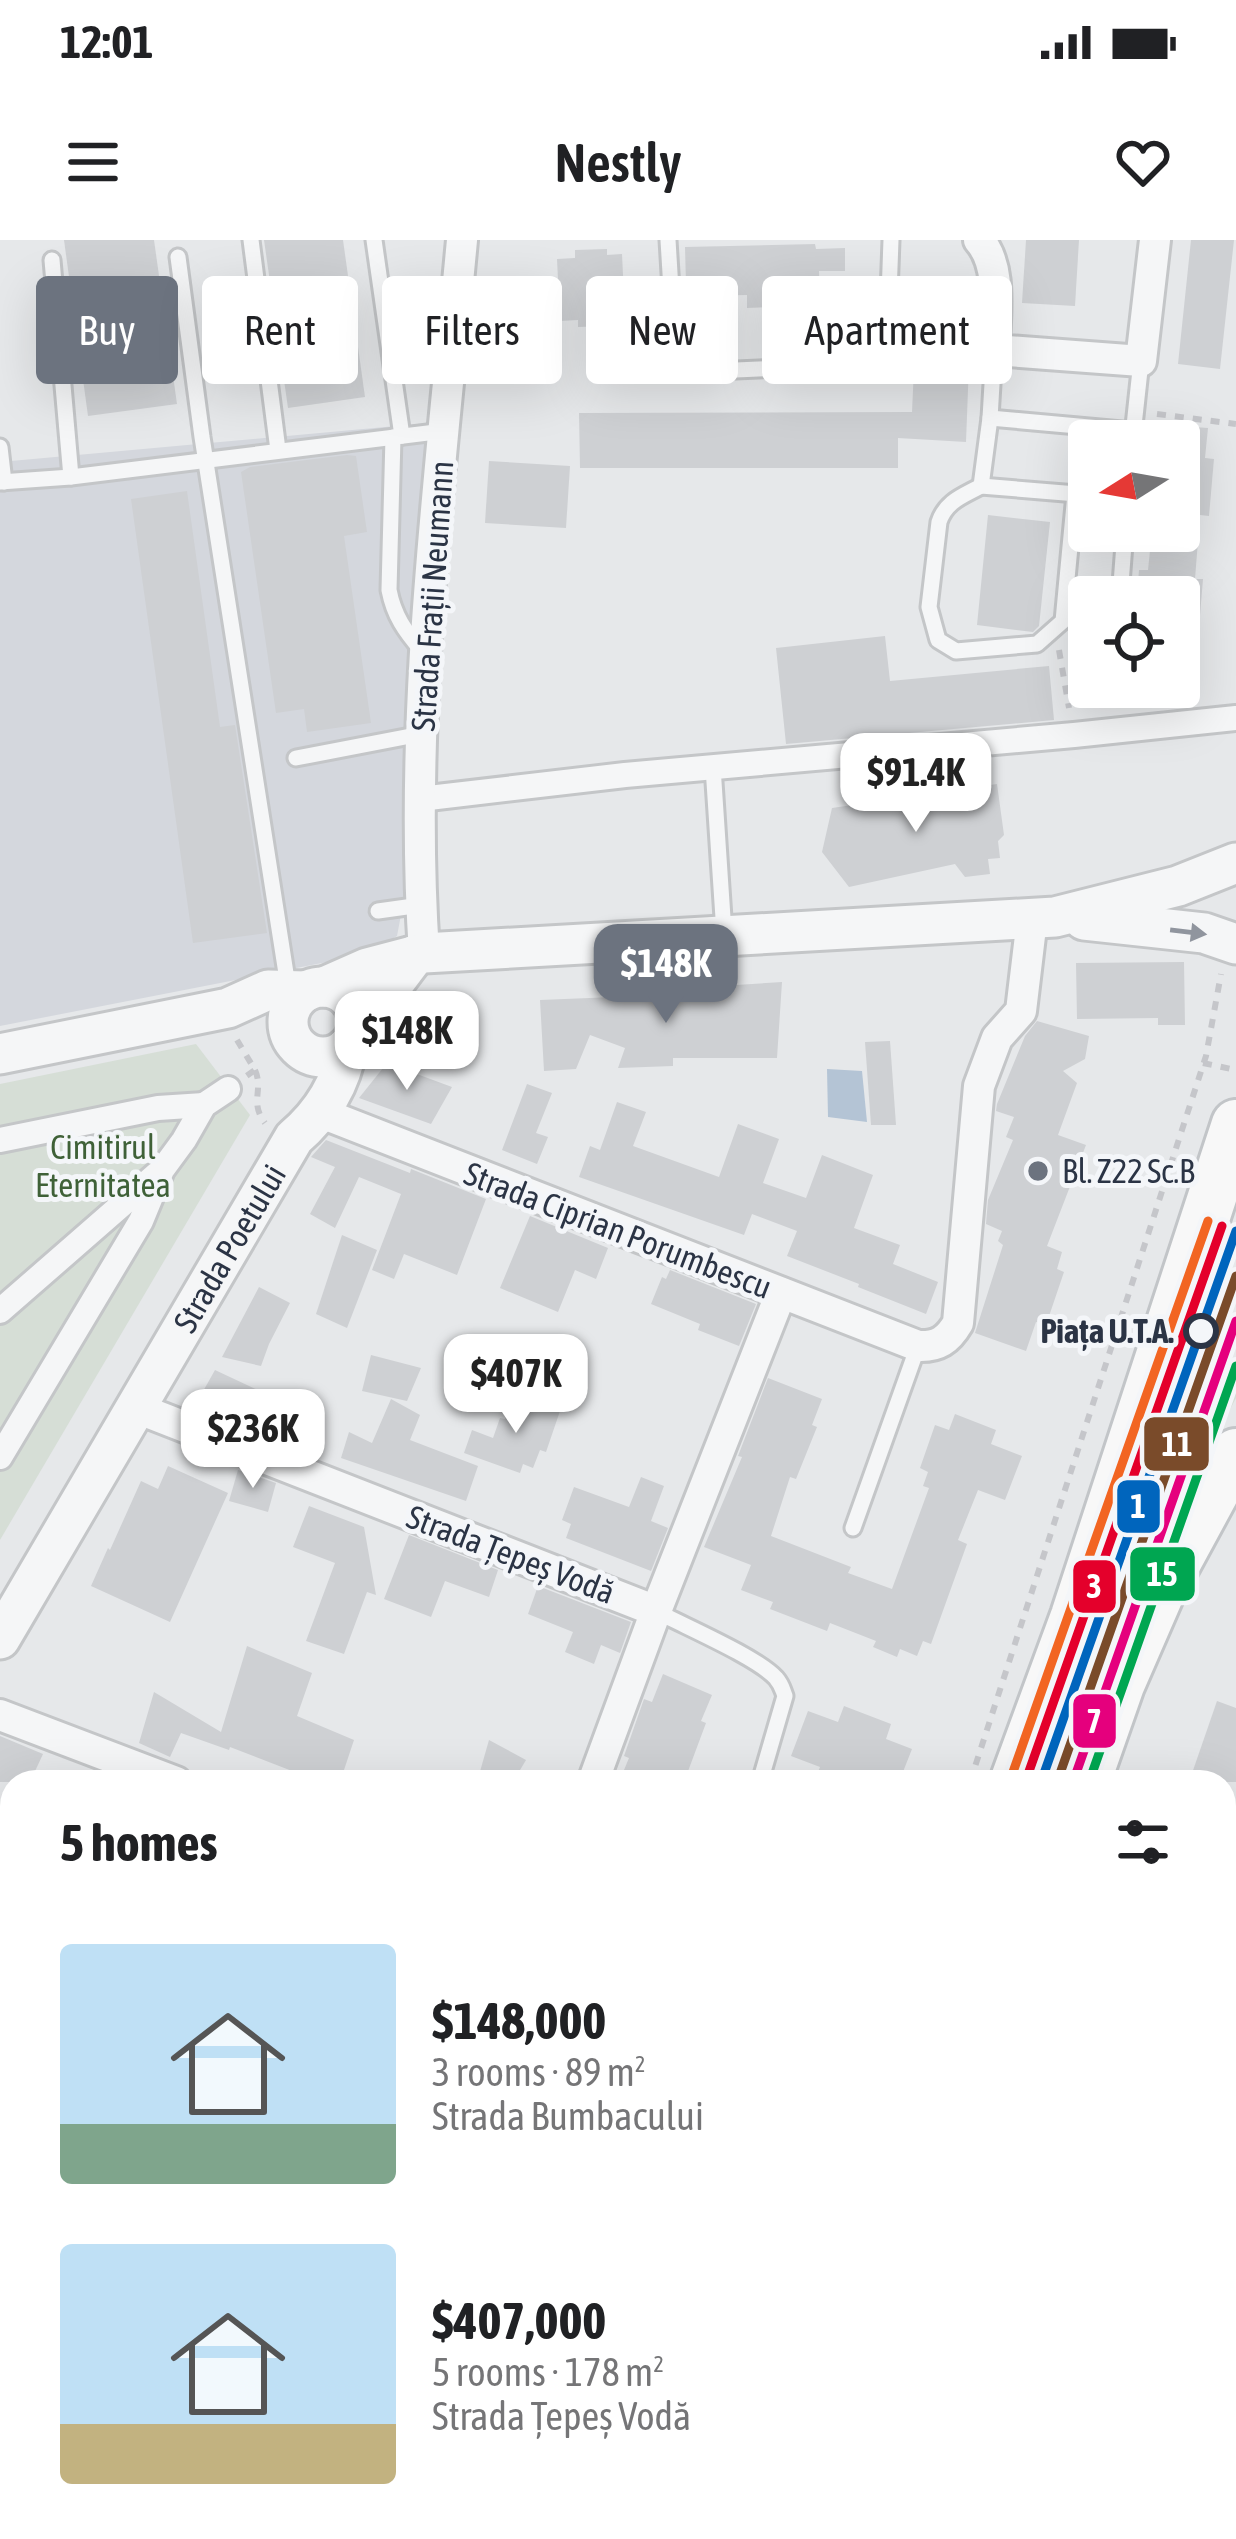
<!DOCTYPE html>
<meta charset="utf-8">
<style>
body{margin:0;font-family:"Asap Condensed",sans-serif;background:#f6f6f6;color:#202124;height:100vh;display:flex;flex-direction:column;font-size:45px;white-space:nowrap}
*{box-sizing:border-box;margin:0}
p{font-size:39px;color:#757577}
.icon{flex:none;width:66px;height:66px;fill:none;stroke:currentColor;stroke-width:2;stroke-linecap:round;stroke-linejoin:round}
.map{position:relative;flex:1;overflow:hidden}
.side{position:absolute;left:0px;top:1530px;width:1236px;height:771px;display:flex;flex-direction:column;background:#fff;border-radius:36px 36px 0 0;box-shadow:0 12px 48px #0002}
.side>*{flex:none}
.hud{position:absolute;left:36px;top:36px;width:1164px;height:108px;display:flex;gap:24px}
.needle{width:78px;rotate:259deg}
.buttons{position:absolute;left:1068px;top:180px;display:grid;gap:24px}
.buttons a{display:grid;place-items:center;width:132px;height:132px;border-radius:12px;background:#fff;box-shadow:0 12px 48px #0002;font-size:60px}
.price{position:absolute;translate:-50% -102px;padding:0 27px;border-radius:24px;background:#fff;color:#222;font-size:39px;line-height:78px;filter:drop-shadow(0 3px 6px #0008)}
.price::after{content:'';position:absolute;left:50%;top:72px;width:36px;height:27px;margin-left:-18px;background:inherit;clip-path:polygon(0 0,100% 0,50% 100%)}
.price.on{background:#6c737f;color:#fff}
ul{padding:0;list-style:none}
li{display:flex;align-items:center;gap:36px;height:300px;padding:0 60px}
li span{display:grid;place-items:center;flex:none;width:336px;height:240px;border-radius:12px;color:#555}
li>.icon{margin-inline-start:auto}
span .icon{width:144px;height:144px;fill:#fffc;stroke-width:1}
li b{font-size:51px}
h2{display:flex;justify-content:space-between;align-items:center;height:144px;padding:0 60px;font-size:51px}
.pill{padding:0 42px;border-radius:12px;background:#fff;box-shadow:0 12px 48px #0002;font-size:42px;line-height:108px}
.pill.on{background:#6c737f;color:#fff}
.status{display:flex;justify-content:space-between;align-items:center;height:84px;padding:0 60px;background:#fff;direction:ltr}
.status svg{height:33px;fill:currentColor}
header{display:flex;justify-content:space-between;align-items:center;height:156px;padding:0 60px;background:#fff;font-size:54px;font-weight:600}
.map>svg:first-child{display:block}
.built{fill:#d4d7dd}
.green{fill:#d6ded6}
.water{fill:#b4c4d5}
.building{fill:#ced0d3}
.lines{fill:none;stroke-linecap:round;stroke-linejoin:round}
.service-casing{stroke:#c4c6c8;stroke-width:21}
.pedestrian-casing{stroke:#c4c6c8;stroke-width:30}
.minor-casing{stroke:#c4c6c8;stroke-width:36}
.tertiary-casing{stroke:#c4c6c8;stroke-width:45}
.primary-casing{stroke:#c2c5c8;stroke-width:54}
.path{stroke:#c5c6ca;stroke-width:6;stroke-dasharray:9 9;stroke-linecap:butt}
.service{stroke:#f5f6f7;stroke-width:15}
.pedestrian{stroke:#f5f6f7;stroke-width:24}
.minor{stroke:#f5f6f7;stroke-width:30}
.tertiary{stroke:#f5f6f7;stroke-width:39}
.primary{stroke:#f8f8f8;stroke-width:48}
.tram{stroke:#cecfd2;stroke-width:3}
.tram-1-casing{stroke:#f4f6f9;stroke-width:18}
.tram-2-casing{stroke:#f4f6f9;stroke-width:18}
.tram-3-casing{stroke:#f4f6f9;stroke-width:18}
.tram-4-casing{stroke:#f4f6f9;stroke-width:18}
.tram-5-casing{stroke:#f4f6f9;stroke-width:18}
.tram-6-casing{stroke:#f4f6f9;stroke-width:18}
.tram-1{stroke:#0065bd;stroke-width:9}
.tram-2{stroke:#7a4b2a;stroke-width:9}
.tram-3{stroke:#e4002b;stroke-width:9}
.tram-4{stroke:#e5007d;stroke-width:9}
.tram-5{stroke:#f26522;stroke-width:9}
.tram-6{stroke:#00a651;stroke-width:9}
.oneway{fill:#90959e}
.poi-dot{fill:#6c737f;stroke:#f4f6f9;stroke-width:4.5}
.stop-dot{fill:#f4f6f9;stroke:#2b3445;stroke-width:6}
.labels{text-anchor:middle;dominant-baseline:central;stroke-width:10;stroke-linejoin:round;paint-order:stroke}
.street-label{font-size:33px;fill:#2b3445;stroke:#f4f6f9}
.park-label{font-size:33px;fill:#3f6138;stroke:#f4f6f9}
.poi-label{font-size:33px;fill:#2b3445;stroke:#f4f6f9;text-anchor:start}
.stop-label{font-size:33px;font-weight:bold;fill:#2b3445;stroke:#f4f6f9;text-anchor:end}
.line-badge{stroke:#f4f6f9;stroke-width:4.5}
.badge-label{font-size:33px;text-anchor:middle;font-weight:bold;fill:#fff}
</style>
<div class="status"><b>12:01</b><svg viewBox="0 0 49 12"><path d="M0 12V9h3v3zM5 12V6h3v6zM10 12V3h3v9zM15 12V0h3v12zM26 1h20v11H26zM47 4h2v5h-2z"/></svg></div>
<header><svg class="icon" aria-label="menu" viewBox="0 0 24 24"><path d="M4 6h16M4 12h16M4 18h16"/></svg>Nestly<svg class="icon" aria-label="heart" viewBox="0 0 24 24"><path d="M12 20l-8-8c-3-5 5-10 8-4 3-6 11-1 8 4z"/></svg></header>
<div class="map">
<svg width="1236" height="2299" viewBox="0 0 1236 2299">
<rect width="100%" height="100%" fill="#e6e8ea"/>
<polygon class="built" points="429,183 405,653 397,696 368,714 0,786 0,222"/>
<g class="green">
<polygon points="196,804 250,875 0,1300 0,844"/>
<polygon points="1168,1123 1236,1150 1236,1158 1183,1260 1136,1363 1066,1542 1028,1542"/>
</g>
<polygon class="water" points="827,829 862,831 867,882 828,877"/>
<g class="building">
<polygon points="64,0 154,0 177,164 88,176"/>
<polygon points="264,0 343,0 365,157 288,168"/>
<polygon points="1026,0 1079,0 1075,66 1022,63"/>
<polygon points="1191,0 1234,0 1220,129 1178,124"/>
<polygon points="815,4 816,9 845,8 845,31 819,31 820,59 773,60 774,67 747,68 747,55 701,56 701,44 686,44 685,7"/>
<polygon points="607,9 607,15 622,14 625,78 607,79 607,86 578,87 578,80 560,81 557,19 575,18 575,10"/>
<polygon points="944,44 972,45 966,202 898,198 898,228 580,228 579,173 912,172 917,62 943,63"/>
<polygon points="1179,186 1208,188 1205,218 1214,219 1209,276 1200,275 1195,339 1203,339 1197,411 1179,410 1179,357 1137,357 1139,330 1148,330 1152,291 1179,291"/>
<polygon points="347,215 356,216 367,292 344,296 371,483 307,492 304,469 276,473 241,232 250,227"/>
<polygon points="489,221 570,226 566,288 485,283"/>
<polygon points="187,251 220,487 235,485 267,693 193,703 131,259"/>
<polygon points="988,275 1050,282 1039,386 1033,392 977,385"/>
<polygon points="885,396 890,441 1049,426 1054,480 786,504 776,408"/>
<polygon points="997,544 1004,595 998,601 1000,618 988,619 990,634 965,637 955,624 849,647 822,612 832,568"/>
<polygon points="1184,722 1185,785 1158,785 1158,778 1077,779 1076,723"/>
<polygon points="782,742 777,818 673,818 673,826 618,828 625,808 590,795 576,829 544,831 540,760 663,755 704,747"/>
<polygon points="1037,781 1089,796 1085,819 1063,831 1077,843 1058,895 1086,905 1047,1006 1062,1012 1057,1029 1064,1032 1046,1085 1036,1082 1026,1111 975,1093 1003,1005 998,1001 1002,991 986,984 988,960 1013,900 1006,897 1014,877 996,871 997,864 1025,796"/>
<polygon points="890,801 896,885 871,885 865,802"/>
<polygon points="387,823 452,847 431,884 359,858"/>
<polygon points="527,844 552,853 536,893 548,897 537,924 502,910"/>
<polygon points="617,862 646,872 633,906 719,937 738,884 779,899 763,943 806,958 822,915 873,935 854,988 900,1005 893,1024 938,1042 926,1074 858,1047 859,1044 787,1016 797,991 752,974 744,995 579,937 590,906 600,910"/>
<polygon points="326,900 410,933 411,929 486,959 457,1035 404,1014 394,1039 372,1030 401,954 359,937 335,988 310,974 335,927 311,917"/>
<polygon points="530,976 608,1008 596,1039 575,1030 558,1072 500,1048"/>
<polygon points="342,995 377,1010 347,1088 316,1074"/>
<polygon points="670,1030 756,1064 739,1106 698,1090 700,1084 651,1064 662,1037 666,1039"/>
<polygon points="259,1047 290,1063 269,1104 261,1126 222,1117"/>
<polygon points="371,1115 421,1128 407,1161 362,1151"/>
<polygon points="215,1130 275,1158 263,1186 197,1162"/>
<polygon points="768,1138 822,1159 812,1185 817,1187 796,1239 790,1237 771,1296 851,1327 848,1333 892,1349 929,1248 923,1246 928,1232 920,1228 935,1185 949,1190 955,1174 996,1190 991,1204 1022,1216 1005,1260 978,1250 958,1300 967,1304 931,1404 923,1401 917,1416 900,1409 897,1417 873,1407 876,1401 830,1383 827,1391 770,1369 773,1362 741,1350 751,1325 704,1307 742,1217 738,1216"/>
<polygon points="513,1154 560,1171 546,1212 540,1210 533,1228 523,1224 520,1233 464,1213 472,1190 493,1198 500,1178 505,1179"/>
<polygon points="391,1159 420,1175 410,1200 478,1226 466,1261 341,1218 349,1192 372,1203"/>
<polygon points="168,1226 228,1253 170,1382 91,1346 108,1308 110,1310 141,1241 158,1249"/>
<polygon points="238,1230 276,1243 268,1272 229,1261"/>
<polygon points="641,1237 664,1246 651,1281 668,1288 651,1331 566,1298 571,1284 562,1280 574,1247 629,1267"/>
<polygon points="309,1266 364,1287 376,1355 367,1352 344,1414 306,1401 335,1323 293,1307"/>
<polygon points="409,1295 498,1330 489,1357 445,1341 431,1377 384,1359"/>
<polygon points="538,1346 631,1382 620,1413 601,1405 594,1424 565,1412 573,1392 528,1374"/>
<polygon points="247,1406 312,1433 297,1476 354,1500 340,1542 289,1542 292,1531 230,1507 229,1510 181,1493 170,1517 139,1503 154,1452 221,1492"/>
<polygon points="663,1434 712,1455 701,1481 706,1483 684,1542 619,1542 629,1518 624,1516 644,1459 652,1462"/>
<polygon points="1217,1461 1236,1468 1236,1542 1189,1542"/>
<polygon points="844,1466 891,1484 886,1499 912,1509 899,1542 814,1542 820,1527 791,1516 808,1471 838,1482"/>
<polygon points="0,1496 43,1514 30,1542 0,1542"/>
<polygon points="489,1500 526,1520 513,1542 477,1542"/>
</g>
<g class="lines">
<g class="service-casing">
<g id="service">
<polyline points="251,0 278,210"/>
<polyline points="374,0 402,196"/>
<polyline points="668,0 675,116 680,128 691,132 870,124 882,120 887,110 891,0"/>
<polyline points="178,17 202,197 288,746"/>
<polyline points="52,20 71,237"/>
<path d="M994,110L990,178L981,246C963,256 946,261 939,282L929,367L938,400L956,411L1037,404L1063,381L1075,254"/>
<polyline points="990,178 1133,191"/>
<polyline points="1133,195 1141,121"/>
<path d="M393,197L389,350C394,376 405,391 422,411"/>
<polyline points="0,207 4,242"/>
<polyline points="0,242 71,237 444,191"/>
<polyline points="981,246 1089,255"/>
<polyline points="1120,357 1125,291"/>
<polyline points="1066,371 1089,372"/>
<polyline points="296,518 421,494"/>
<polyline points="713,527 724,693"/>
<polyline points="378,671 421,665"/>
<polyline points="853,1288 918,1106"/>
<path d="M656,1371C684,1386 757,1417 776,1438C782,1445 782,1448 785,1456L760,1542"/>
<polyline points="1224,1913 1236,1918"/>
<polyline points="1135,2299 1138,2289"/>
</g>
</g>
<g class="pedestrian-casing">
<g id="pedestrian">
<polyline points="420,559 625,535 1074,495 1236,478"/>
<polyline points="0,900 158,868 204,865"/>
<polyline points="0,1071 157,934"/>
<polyline points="0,1217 141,981 162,930 184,900 204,865 228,849"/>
</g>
</g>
<g class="minor-casing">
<g id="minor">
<path d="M979,0C1003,27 994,76 994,110L1141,121L1155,0"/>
<path d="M424,713C408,475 440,237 462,0"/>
<path d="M319,872L918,1106C938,1107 948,1100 958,1083L979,846L997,798L1021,771L1032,679"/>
<polyline points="134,1167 656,1371"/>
<polyline points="0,1475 176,1542"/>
<polyline points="593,1542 656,1371 781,1053"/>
<polyline points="0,1779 12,1784"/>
<polyline points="1224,2147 1236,2147"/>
<polyline points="0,2215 12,2219"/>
<polyline points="209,2289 237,2299"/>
<polyline points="462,2299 466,2289"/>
</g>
</g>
<g class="tertiary-casing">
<g id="tertiary">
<polyline points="1084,680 1204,693 1236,704"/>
<polyline points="324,747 367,728 424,713 1055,677 1178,646 1236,623"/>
<circle cx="323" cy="782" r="35"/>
<polyline points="357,792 415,715"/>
<polyline points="0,814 228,768 268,750 306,751"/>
<path id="s1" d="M0,1399L294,898C322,874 341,844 347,807"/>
</g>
</g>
<g class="primary-casing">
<g id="primary">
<polyline points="1014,1542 1075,1376 1236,884"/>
<polyline points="1086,1542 1120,1445 1160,1353 1236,1213"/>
<polyline points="735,2299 739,2289"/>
<polyline points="823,2299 827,2289"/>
</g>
</g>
<g class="path">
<polyline points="1157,174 1236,184"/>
<polyline points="1059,410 1069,468"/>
<polyline points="237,800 255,830 245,837"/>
<polyline points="1203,823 1236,830"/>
<path d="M255,830C264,850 249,862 265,883"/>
<polyline points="970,1542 1206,816 1221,734"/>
<polyline points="0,1932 12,1937"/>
<polyline points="681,2299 685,2289"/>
</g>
<use href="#service" class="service"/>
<use href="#pedestrian" class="pedestrian"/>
<use href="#minor" class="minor"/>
<use href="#tertiary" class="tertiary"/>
<use href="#primary" class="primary"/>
<polyline class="tram" points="1104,1367 1197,1162 1236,1050"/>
<g class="tram-1-casing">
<polyline id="tram-1" points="1041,1542 1236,991"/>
</g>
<g class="tram-2-casing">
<polyline id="tram-2" points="1057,1542 1236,1036"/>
</g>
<g class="tram-3-casing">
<polyline id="tram-3" points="1027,1537 1222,986"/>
</g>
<g class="tram-4-casing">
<polyline id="tram-4" points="1073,1542 1236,1081"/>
</g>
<g class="tram-5-casing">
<polyline id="tram-5" points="1013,1532 1208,981"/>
</g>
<g class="tram-6-casing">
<polyline id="tram-6" points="1089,1542 1236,1126"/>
</g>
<use href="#tram-1" class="tram-1"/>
<use href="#tram-2" class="tram-2"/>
<use href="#tram-3" class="tram-3"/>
<use href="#tram-4" class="tram-4"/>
<use href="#tram-5" class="tram-5"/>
<use href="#tram-6" class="tram-6"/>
</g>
<defs><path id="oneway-solid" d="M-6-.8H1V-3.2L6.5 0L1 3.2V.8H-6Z" transform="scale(3)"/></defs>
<use class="oneway" href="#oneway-solid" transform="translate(1188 692) rotate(7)"/>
<circle class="poi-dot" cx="1038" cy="931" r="12"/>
<circle class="stop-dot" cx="1201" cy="1091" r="15"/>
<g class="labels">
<g class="street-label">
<text transform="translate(432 356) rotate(-86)">Strada Frații Neumann</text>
<text transform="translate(618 990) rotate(21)">Strada Ciprian Porumbescu</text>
<text stroke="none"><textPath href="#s1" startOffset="453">Strada Poetului</textPath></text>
<text transform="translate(511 1314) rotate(21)">Strada Țepeș Vodă</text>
</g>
<g class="park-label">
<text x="103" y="907">Cimitirul<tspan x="103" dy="38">Eternitatea</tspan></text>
</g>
<g class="poi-label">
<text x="1062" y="931">Bl. Z22 Sc.B</text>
</g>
<g class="stop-label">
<text x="1174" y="1091">Piața U.T.A.</text>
</g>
</g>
<g class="line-badge">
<rect x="1142" y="1175" width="69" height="58" rx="12" fill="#7a4b2a"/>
<rect x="1115" y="1238" width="47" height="57" rx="12" fill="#0065bd"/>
<rect x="1128" y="1305" width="69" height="58" rx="12" fill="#00a651"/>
<rect x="1071" y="1318" width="47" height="57" rx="12" fill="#e4002b"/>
<rect x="1071" y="1452" width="47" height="58" rx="12" fill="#e5007d"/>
</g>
<g class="badge-label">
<text x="1177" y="1216">11</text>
<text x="1138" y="1278">1</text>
<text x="1162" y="1346">15</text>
<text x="1094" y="1358">3</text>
<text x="1094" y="1493">7</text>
</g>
</svg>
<div class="buttons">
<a><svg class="needle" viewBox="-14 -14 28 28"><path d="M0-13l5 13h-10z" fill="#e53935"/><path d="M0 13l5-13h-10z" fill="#757577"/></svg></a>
<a><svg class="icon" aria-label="locate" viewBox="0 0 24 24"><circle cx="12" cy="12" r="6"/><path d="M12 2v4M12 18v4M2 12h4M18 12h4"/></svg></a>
</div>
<b class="price" style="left:916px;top:595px">$91.4K</b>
<b class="price on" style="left:666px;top:786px">$148K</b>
<b class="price" style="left:407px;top:853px">$148K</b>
<b class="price" style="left:516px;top:1196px">$407K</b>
<b class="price" style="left:253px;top:1251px">$236K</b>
<div class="hud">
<a class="pill on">Buy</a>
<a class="pill">Rent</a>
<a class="pill">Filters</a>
<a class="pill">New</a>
<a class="pill">Apartment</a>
</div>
<section class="side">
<h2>5 homes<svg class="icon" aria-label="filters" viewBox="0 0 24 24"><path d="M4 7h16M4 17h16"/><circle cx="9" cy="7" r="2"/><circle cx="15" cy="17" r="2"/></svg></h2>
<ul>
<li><span style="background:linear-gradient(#bfe0f5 75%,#7fa58c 0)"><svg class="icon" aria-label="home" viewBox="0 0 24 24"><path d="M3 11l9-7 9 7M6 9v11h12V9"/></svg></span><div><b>$148,000</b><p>3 rooms · 89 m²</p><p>Strada Bumbacului</p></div></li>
<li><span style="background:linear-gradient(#bfe0f5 75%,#c2b280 0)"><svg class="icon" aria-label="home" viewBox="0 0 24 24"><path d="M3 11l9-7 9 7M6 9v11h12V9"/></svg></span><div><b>$407,000</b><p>5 rooms · 178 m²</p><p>Strada Țepeș Vodă</p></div></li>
</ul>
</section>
</div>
